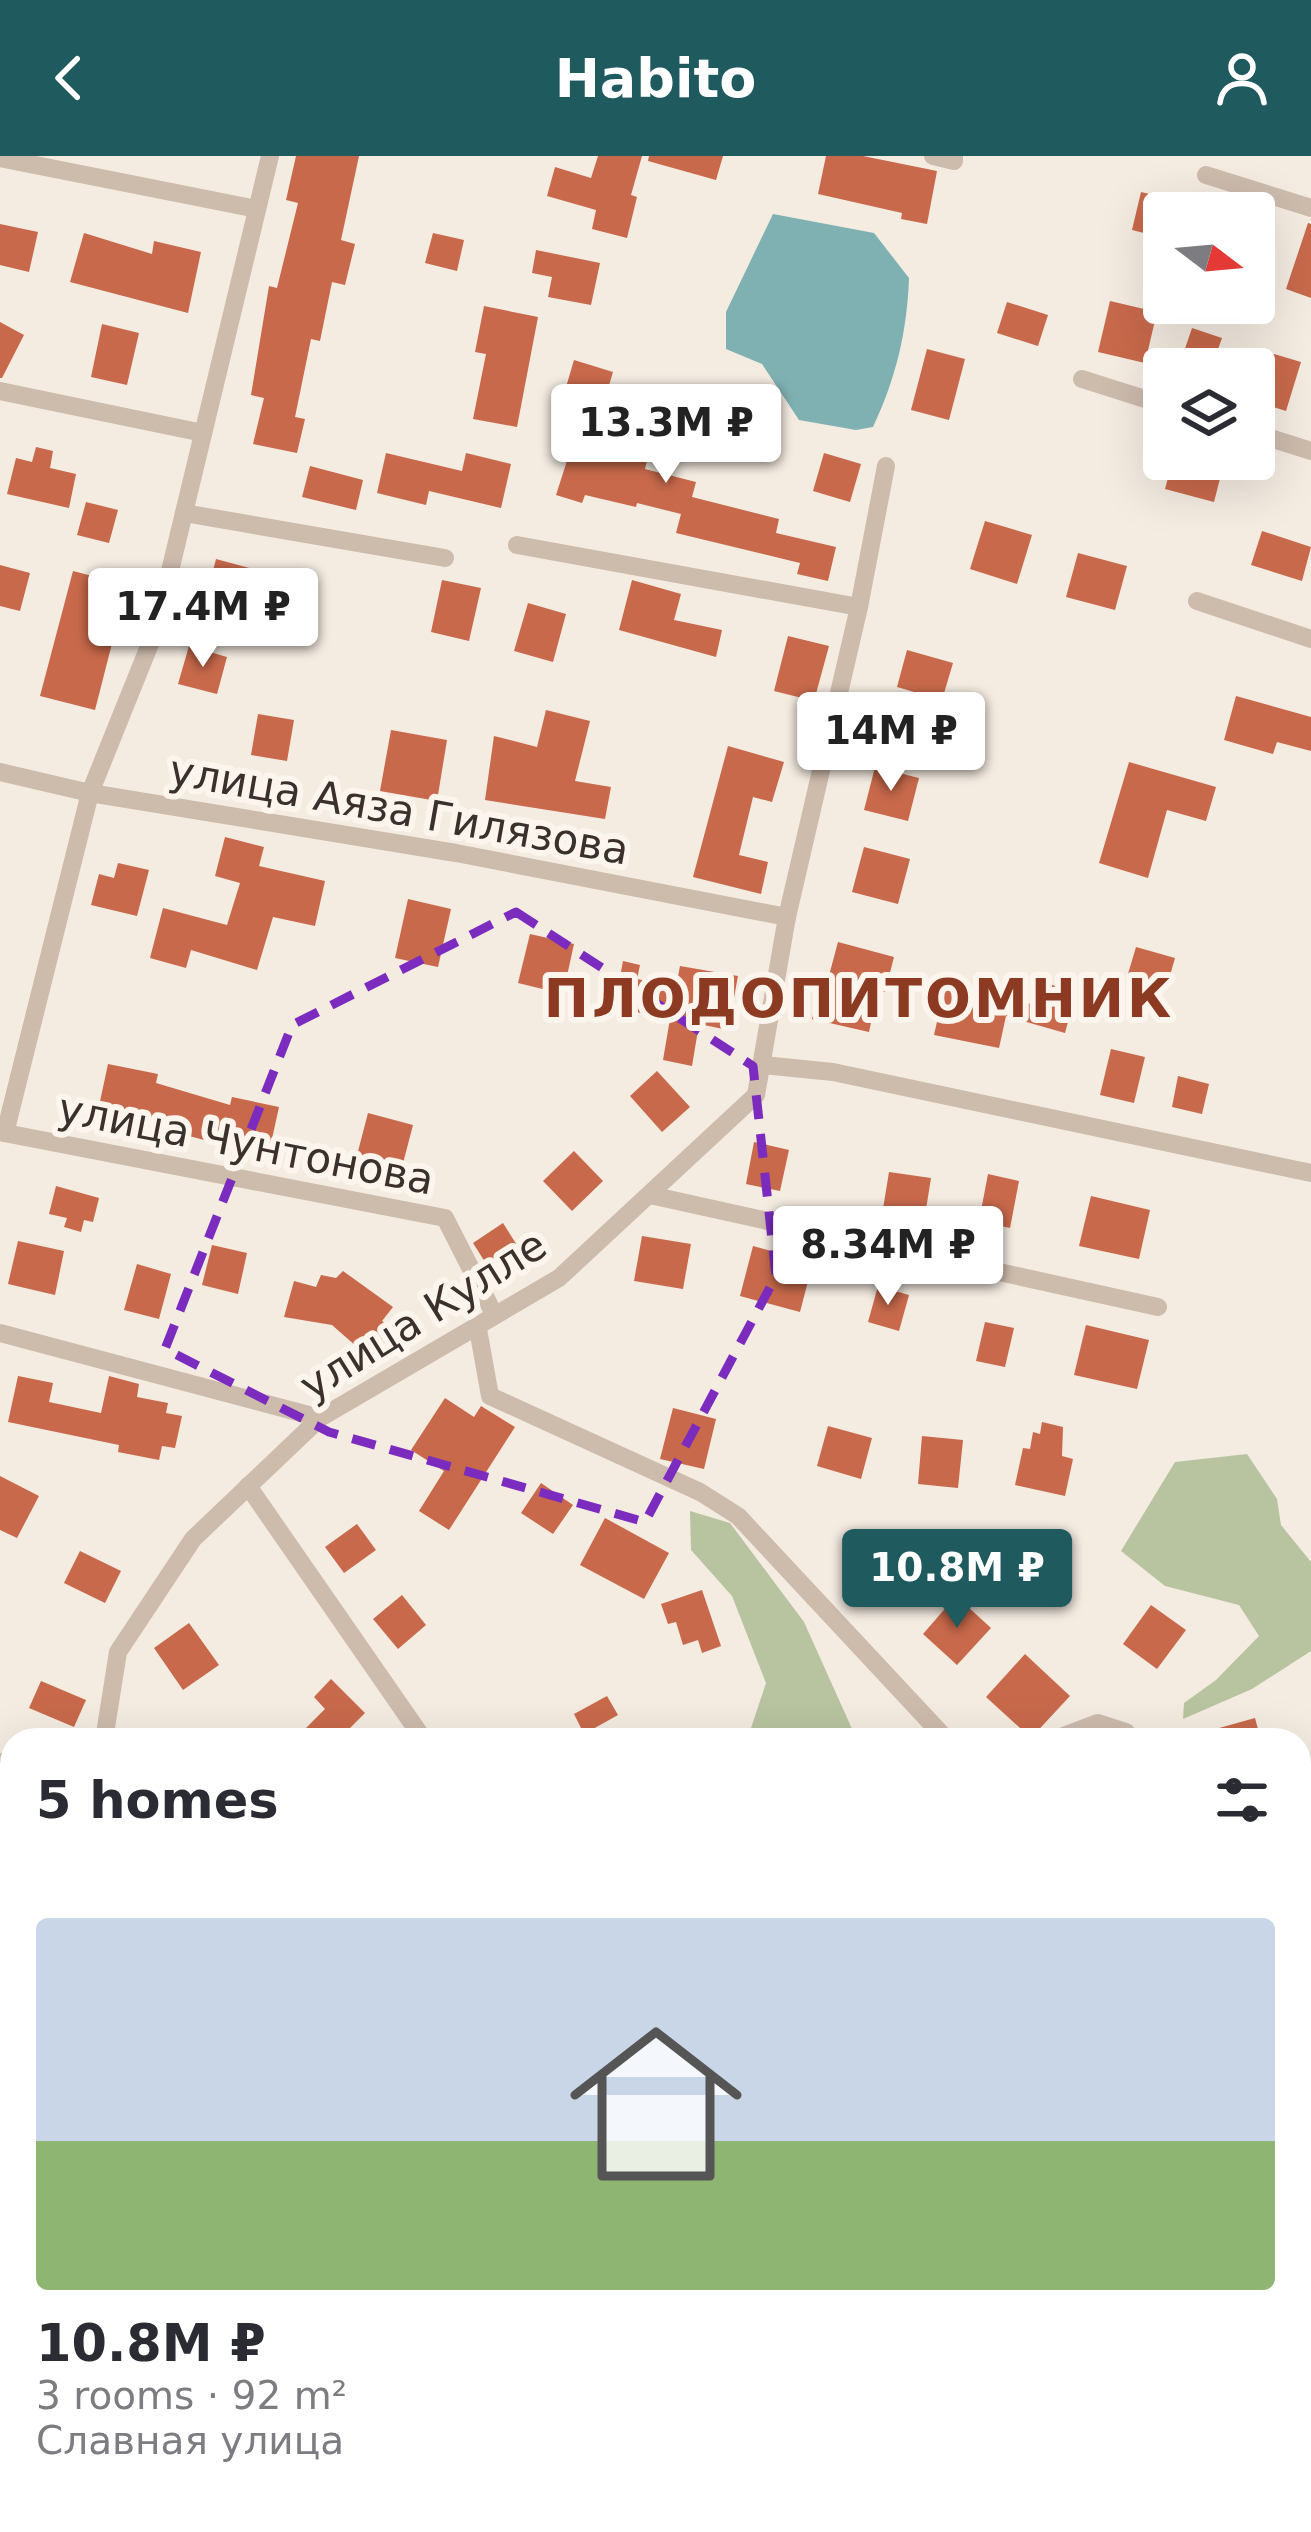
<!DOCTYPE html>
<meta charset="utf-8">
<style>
body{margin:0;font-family:"DejaVu Sans",sans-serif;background:#f7f7f7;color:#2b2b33;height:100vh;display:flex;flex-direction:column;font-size:45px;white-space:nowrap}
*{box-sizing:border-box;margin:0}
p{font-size:39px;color:#7c7c81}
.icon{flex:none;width:66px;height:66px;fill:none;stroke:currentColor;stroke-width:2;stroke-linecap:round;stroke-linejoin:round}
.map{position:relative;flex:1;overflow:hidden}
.side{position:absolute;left:0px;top:1572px;width:1311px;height:804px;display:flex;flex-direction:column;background:#fff;border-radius:36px 36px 0 0;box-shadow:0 12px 48px #0002}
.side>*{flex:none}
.needle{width:78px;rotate:106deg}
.tools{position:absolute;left:1143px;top:36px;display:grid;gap:24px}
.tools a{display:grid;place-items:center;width:132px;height:132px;border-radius:12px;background:#fff;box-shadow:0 12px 48px #0002;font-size:60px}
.price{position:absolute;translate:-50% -102px;padding:0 27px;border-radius:12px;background:#fff;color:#222;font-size:39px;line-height:78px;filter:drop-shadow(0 3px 6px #0008)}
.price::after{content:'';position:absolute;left:50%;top:72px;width:36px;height:27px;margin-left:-18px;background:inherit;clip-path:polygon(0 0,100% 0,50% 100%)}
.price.on{background:#1f5a5e;color:#fff}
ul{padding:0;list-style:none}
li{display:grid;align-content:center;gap:24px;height:636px;padding:0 36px}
li span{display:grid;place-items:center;height:372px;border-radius:12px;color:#555}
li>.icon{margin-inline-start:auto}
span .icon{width:216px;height:216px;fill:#fffc;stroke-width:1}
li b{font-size:51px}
h2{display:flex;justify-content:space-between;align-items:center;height:144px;padding:0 36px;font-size:51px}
header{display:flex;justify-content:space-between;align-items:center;height:156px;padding:0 36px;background:#1f5a5e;color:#fff;font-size:54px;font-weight:600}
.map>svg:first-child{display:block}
.green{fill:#b8c4a0}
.water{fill:#7fb0b2}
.building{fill:#c8694b}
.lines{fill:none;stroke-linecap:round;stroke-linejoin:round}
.street{stroke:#cdbbac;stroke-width:18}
.marked{fill:none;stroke:#7b2cbf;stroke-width:9;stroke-dasharray:24 15;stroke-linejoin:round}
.labels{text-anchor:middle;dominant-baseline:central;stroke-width:12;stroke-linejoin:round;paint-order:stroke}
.street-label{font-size:42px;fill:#3b302b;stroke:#fbf5ee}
.district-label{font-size:54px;font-weight:bold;letter-spacing:3px;fill:#8c3b22;stroke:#fbf5ee}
</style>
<header><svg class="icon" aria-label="back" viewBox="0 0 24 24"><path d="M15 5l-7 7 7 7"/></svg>Habito<svg class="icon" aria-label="person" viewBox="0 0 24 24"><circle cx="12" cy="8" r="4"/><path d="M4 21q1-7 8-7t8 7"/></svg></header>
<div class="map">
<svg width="1311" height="2376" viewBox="0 0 1311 2376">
<rect width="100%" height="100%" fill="#f4ebe1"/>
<g class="green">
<polygon points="1247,1298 1277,1343 1281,1369 1311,1406 1311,1495 1252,1533 1183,1563 1184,1547 1216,1524 1259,1480 1239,1449 1165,1430 1121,1395 1175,1306"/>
<polygon points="690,1355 730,1367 804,1466 857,1584 747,1584 766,1527 732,1440 691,1394"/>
<polygon points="511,2364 746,2364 756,2376 520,2376"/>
</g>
<path class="water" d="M773,58L874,77L909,122C907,176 896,222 873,271L856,274L799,264L762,208L726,193V156Z"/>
<g class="building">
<polygon points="296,0 359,0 341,84 355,88 345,129 332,126 320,185 311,183 295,261 305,263 297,297 253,288 264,242 251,239 269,130 277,132 298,47 286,44"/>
<polygon points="598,0 642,0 631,39 637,41 627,82 592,73 596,54 547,40 555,11 591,22"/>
<polygon points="649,0 723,0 716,24 648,5"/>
<polygon points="826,0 863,0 937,15 927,68 901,63 902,57 818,38"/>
<polygon points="1141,36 1199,50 1199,57 1164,57 1164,82 1132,74"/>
<polygon points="1308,67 1311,68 1311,142 1286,133"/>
<polygon points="0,68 38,76 29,116 0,109"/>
<polygon points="84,77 152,98 154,85 201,96 188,157 70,126"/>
<polygon points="433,77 464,84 457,115 425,107"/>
<polygon points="536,94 600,107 591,149 548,141 552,121 532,117"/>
<polygon points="1110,145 1157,156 1145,207 1098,196"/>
<polygon points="1007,146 1048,159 1038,190 997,177"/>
<polygon points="484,150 538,161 517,271 473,263 486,198 475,196"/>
<polygon points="0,166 24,179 2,222 0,222"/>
<polygon points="102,168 139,177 127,229 91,221"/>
<polygon points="1192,172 1222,182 1211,213 1178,213"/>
<polygon points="927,193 965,203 949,264 911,254"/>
<polygon points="1258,193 1301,206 1286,255 1254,245 1254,207"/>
<polygon points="574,204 613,216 599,263 606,265 600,285 649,296 645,313 696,326 692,341 779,363 776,377 836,391 828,425 797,418 800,407 676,377 681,358 637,347 636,351 585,339 582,347 556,339 573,286 569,284 579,243 564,238"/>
<polygon points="36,291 53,295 50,312 76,318 69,352 7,338 16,302 32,306"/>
<polygon points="386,297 462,315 466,297 511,308 501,352 429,335 426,349 377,337"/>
<polygon points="824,297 861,308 850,346 813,335"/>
<polygon points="1173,303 1225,303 1214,346 1165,333"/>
<polygon points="310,310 363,324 356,354 302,341"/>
<polygon points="86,346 118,354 109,387 77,379"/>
<polygon points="985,365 1032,379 1017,428 970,413"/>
<polygon points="1262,375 1311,391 1302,425 1251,409"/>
<polygon points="1078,397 1127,410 1115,454 1066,441"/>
<polygon points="216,403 253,413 243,447 207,438"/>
<polygon points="0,409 30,417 20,455 0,450"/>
<polygon points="73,415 127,429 95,554 40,540"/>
<polygon points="442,424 481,432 469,485 431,476"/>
<polygon points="632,424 681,438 674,464 722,474 716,501 619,474"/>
<polygon points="528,447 566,458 553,506 514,495"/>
<polygon points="788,480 829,490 814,545 774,535"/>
<polygon points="189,490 227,501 217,538 178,528"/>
<polygon points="907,494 953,507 942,544 897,531"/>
<polygon points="1236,540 1311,561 1311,595 1277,586 1273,598 1224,584"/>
<polygon points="546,554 590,565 575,625 611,631 605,663 485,644 494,580 537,591"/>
<polygon points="258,558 294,564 287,605 251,599"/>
<polygon points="391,574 447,584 437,645 380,635"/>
<polygon points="728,590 784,606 772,646 753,641 739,699 768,706 761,738 693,721"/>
<polygon points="1129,606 1216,631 1206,665 1167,654 1148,722 1099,707"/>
<polygon points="875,611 919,622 908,665 864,654"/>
<polygon points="225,681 264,691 259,710 325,725 315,770 273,761 257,814 191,794 186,812 150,802 163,752 227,769 240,727 215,720"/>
<polygon points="864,691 910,703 898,748 852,736"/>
<polygon points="118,707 149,714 137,760 91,749 99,718 114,722"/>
<polygon points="408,743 451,753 438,811 395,802"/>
<polygon points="530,778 574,788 563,838 518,827"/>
<polygon points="838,786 894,801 885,836 878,834 869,876 812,863 817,841 823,842"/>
<polygon points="1136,791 1175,802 1167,830 1128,818"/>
<polygon points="623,805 640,809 637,823 676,831 680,810 738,820 728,874 699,868 692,910 663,904 670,863 598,848 605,817 620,821"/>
<polygon points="1042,826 1076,836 1065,877 1006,860 999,892 934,879 945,830 1036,849"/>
<polygon points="1111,893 1145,901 1134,947 1100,939"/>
<polygon points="108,908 158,918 156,927 230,949 232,941 279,951 268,1001 159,972 162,963 99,950"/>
<polygon points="657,915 690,951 662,976 630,940"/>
<polygon points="1178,920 1209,928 1202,958 1172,951"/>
<polygon points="368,957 413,969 401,1015 356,1003"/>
<polygon points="754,986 789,994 780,1035 746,1028"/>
<polygon points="574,995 603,1025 572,1055 543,1025"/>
<polygon points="889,1016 931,1022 924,1066 882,1059"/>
<polygon points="988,1018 1019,1025 1010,1072 979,1065"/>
<polygon points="56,1030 99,1042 93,1066 84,1064 81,1076 64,1071 67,1062 49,1058"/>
<polygon points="1091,1040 1150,1054 1139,1103 1079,1090"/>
<polygon points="503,1067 527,1105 497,1125 473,1087"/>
<polygon points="642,1080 691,1088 683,1133 634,1125"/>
<polygon points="18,1085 64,1095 55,1139 8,1128"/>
<polygon points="212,1089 247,1097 238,1138 202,1129"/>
<polygon points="753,1090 813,1106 800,1156 740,1140"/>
<polygon points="137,1108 171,1118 159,1163 124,1154"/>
<polygon points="343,1115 393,1151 382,1165 394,1173 373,1205 332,1169 284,1161 294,1125 316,1131 321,1119 336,1122"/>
<polygon points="878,1130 909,1139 899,1175 868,1166"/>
<polygon points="985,1166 1014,1172 1005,1211 976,1205"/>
<polygon points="1086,1169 1149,1184 1137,1233 1074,1219"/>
<polygon points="18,1220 53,1227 49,1246 101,1257 109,1220 139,1228 137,1241 168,1247 166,1257 182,1260 175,1292 162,1290 159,1304 118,1296 119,1289 8,1266"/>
<polygon points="445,1242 474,1261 481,1250 515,1271 449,1374 419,1355 444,1315 411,1294"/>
<polygon points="673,1252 716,1263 704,1313 660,1303"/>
<polygon points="1042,1266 1063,1271 1062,1300 1073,1303 1065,1340 1015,1329 1023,1292 1030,1293 1033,1276 1040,1278"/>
<polygon points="828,1270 872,1282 861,1323 817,1310"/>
<polygon points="922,1280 963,1284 958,1332 918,1328"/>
<polygon points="0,1320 39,1340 17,1382 0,1374"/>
<polygon points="541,1327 573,1349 553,1378 521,1357"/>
<polygon points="605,1362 669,1397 644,1443 580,1409"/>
<polygon points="357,1368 376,1394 344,1417 325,1391"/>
<polygon points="80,1395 121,1415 105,1447 64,1427"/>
<polygon points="702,1434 721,1490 702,1497 698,1484 683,1489 676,1466 668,1468 661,1448"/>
<polygon points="402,1439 426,1469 398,1493 373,1463"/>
<polygon points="956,1440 991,1472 957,1509 923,1478"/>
<polygon points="1151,1449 1186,1474 1157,1513 1123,1488"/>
<polygon points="189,1467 219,1509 183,1534 154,1492"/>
<polygon points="1025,1498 1070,1540 1031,1582 986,1541"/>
<polygon points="331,1523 365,1557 338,1584 294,1584 325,1553 314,1541"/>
<polygon points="41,1525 86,1544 74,1571 29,1552"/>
<polygon points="607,1540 618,1559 584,1578 574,1558"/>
<polygon points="1255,1562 1261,1584 1195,1584 1194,1579"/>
</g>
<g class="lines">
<g class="street">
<polyline points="933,0 954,5 954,0"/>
<polyline points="0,2 257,53"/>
<polyline points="1206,19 1311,52"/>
<polyline points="1082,223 1164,249"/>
<polyline points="0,235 203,277"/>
<polyline points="1254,277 1311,295"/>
<polyline points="184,357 445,402"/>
<polyline points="517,389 859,451"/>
<polyline points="1197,445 1311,483"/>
<polyline points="0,616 90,637 456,697 787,761"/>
<polyline points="763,909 833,916 1311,1017"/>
<polyline points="0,976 445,1062 494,1158"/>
<polyline points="5,977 90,637 156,473 270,0"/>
<polyline points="650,1039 1158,1151"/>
<polyline points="478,1173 490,1240 700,1336 738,1360 947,1584"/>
<polyline points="0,1177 320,1262"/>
<polyline points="248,1330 424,1584"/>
<polyline points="104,1584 118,1496 193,1383 320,1262 559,1122 756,939 787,761 859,451 886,310"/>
<polyline points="1053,1584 1098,1567 1126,1576 1131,1584"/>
<polyline points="0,1606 12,1612"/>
<polyline points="0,1910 12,1915"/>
<polyline points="0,2154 12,2161"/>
<polyline points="145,2364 161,2376"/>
<polyline points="1107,2364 1111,2376"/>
</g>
</g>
<path class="marked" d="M516,756L753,910L776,1120L645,1366L329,1276L165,1193L292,869Z"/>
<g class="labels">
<g class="street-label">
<text transform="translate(399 654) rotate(10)">улица Аяза Гилязова</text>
<text transform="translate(246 988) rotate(11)">улица Чунтонова</text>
<text transform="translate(423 1159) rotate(-32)">улица Кулле</text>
</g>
<g class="district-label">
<text x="859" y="842">ПЛОДОПИТОМНИК</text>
</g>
</g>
</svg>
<div class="tools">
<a><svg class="needle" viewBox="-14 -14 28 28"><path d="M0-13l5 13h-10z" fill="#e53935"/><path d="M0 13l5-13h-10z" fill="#7c7c81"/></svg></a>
<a><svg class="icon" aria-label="layers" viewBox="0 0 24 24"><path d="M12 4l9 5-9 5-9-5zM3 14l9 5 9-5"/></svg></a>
</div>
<b class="price" style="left:666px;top:330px">13.3M ₽</b>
<b class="price" style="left:203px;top:514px">17.4M ₽</b>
<b class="price" style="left:891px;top:638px">14M ₽</b>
<b class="price" style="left:888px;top:1152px">8.34M ₽</b>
<b class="price on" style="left:957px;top:1475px">10.8M ₽</b>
<section class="side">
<h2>5 homes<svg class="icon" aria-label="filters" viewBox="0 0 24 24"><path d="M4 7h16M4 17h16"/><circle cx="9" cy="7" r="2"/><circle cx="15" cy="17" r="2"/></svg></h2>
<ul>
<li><span style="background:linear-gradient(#c9d6e8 60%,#8fb573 0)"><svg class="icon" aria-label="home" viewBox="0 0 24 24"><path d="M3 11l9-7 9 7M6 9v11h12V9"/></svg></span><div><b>10.8M ₽</b><p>3 rooms · 92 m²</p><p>Славная улица</p></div></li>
</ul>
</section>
</div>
